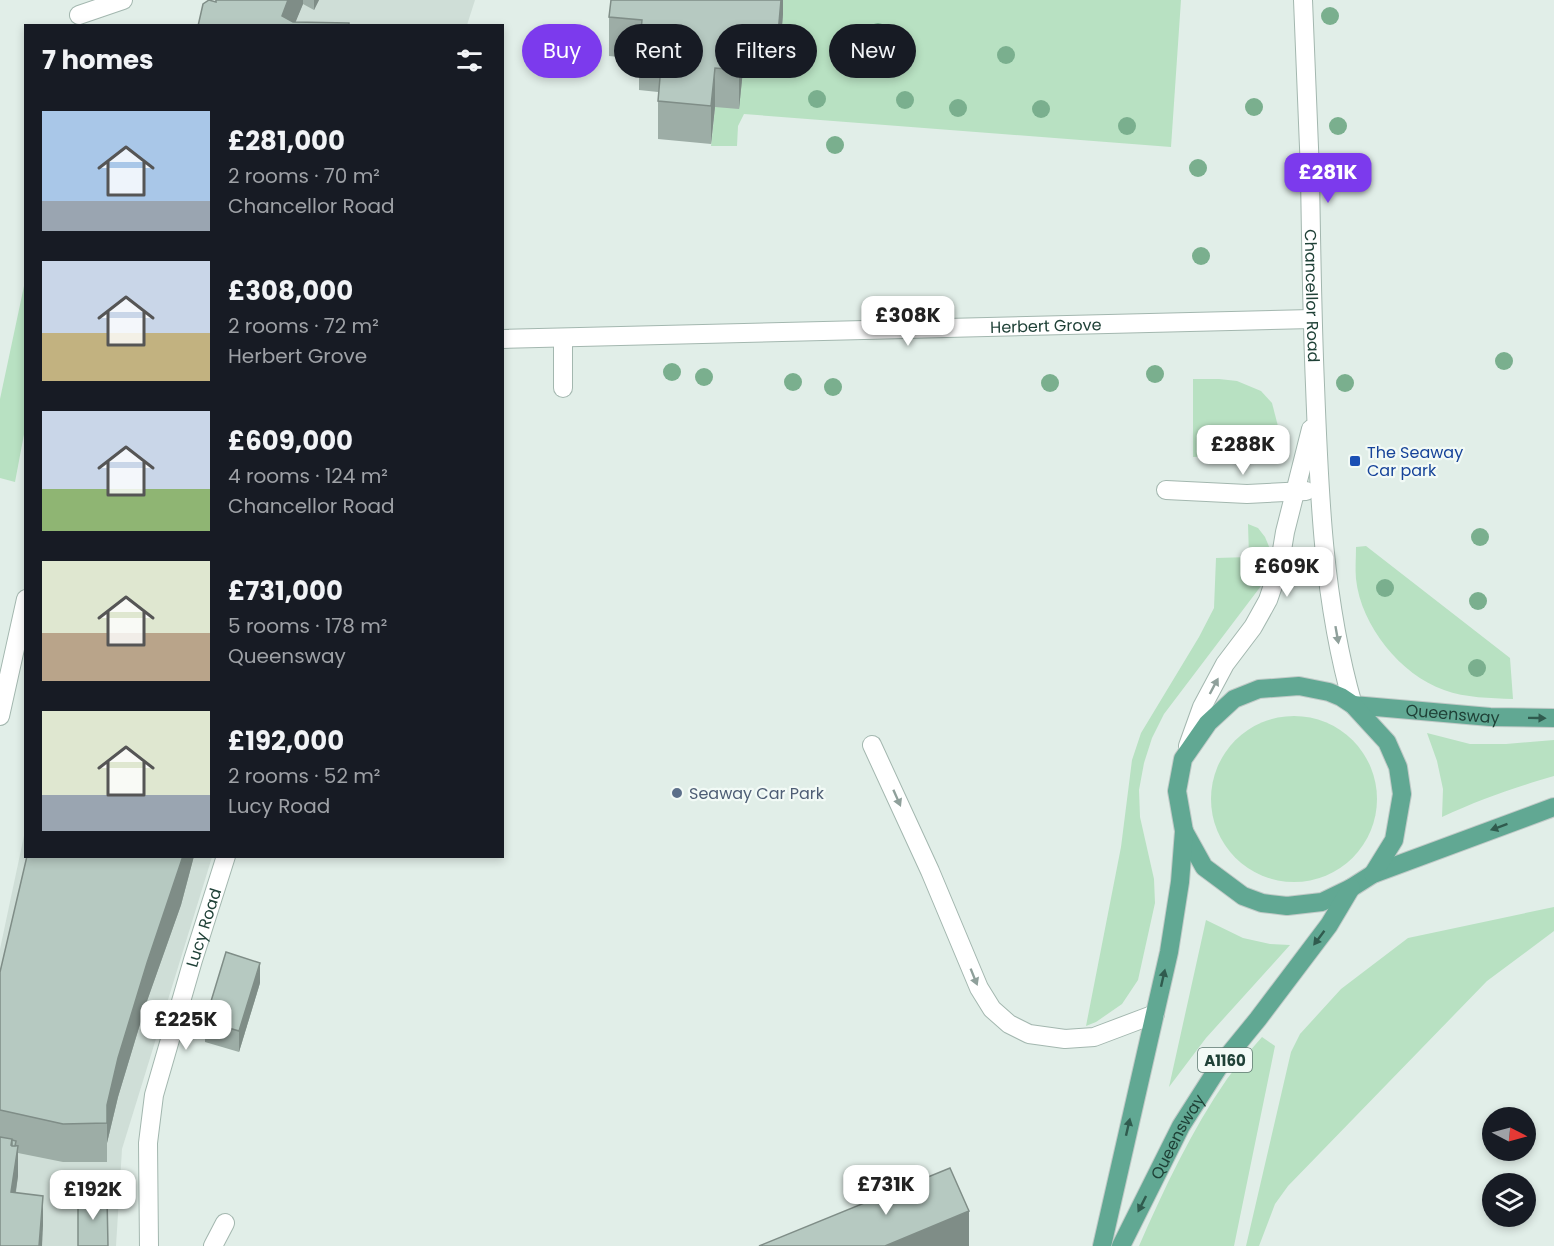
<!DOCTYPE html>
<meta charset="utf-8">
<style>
body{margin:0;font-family:Poppins,sans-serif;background:#20242c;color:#f1f3f6;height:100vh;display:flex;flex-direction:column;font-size:22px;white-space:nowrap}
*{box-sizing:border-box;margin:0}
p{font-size:20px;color:#9ea1a6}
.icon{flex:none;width:33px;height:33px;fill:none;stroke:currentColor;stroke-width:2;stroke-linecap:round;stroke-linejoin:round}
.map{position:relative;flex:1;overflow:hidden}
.side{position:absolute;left:24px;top:24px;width:480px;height:834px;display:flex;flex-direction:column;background:#171b24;border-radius:0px;box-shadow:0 3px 9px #0003}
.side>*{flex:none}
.guide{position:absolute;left:522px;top:24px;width:570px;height:54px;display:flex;gap:12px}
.needle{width:39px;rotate:96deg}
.fabs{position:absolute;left:1482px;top:1107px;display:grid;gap:12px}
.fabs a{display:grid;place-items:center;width:54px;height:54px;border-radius:50%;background:#171b24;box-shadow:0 3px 9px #0003;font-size:30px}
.price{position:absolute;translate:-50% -51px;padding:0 14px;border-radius:12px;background:#fff;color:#222;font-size:20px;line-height:39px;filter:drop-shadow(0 2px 3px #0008)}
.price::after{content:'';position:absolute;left:50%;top:36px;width:18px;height:14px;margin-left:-9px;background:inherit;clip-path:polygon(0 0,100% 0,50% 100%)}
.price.active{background:#7c3aed;color:#fff}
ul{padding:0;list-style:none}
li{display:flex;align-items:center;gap:18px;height:150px;padding:0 18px}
li span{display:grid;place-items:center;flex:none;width:168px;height:120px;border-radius:0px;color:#555}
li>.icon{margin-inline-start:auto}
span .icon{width:72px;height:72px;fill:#fffc;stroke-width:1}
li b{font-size:26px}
h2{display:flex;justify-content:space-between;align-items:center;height:72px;padding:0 18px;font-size:26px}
.chip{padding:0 21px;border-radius:27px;background:#171b24;box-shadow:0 3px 9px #0003;font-size:21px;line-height:54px}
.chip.active{background:#7c3aed;color:#fff}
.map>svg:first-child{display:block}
.built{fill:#cfded7}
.green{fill:#b8e1c2}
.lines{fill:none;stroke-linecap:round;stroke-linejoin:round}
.minor-casing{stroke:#a3b7af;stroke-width:20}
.major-casing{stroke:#c0cac7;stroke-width:20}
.minor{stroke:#fff;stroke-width:18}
.major{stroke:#61a893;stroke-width:18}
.tree{fill:#7aaf8e}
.wall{fill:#9dada6}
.shaded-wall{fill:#7f8d87}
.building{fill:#b6c9c1;stroke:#7f8d87;stroke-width:1.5}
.oneway{fill:#8fa09b}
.oneway2{fill:#305b4e}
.transit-dot{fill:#1a4fb4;stroke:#f2faf6;stroke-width:2}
.service-dot{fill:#5c6f8a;stroke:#f2faf6;stroke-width:2}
.labels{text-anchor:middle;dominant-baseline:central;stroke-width:4.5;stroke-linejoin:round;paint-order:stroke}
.shield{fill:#f2faf6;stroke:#5e7870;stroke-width:1.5}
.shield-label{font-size:15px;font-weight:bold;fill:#1f4137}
.street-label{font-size:16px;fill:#1f4137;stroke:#f2faf6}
.transit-label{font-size:16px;fill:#164399;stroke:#f2faf6;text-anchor:start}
.service-label{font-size:16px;fill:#4e5e75;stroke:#f2faf6;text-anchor:start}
</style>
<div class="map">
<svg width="1554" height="1246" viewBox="0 0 1554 1246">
<rect width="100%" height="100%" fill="#e1eee8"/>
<g class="built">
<polygon points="217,0 475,0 467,25 204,26"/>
<polygon points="25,831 26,856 212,857 122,1149 116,1246 0,1246 0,949"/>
</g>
<g class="green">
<polygon points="759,0 1181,0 1171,147 744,114 738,126 737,146 711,146 715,107 743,70 778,73"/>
<polygon points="25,268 25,429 15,482 0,478 0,399 24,286"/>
<polygon points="1193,379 1219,379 1237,381 1261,391 1272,403 1280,434 1275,445 1262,454 1193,457"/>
<polygon points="1248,524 1258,528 1265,537 1270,549 1264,582 1164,714 1152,738 1144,763 1139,790 1140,817 1154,879 1155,903 1138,980 1122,1004 1096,1022 1086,1026 1121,847 1132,760 1141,733 1199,637 1214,608 1216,558 1249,557"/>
<path d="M1366,546L1510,658L1513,699C1490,698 1466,698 1444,690C1401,675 1361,626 1356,579C1355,569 1356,558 1356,547Z"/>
<circle cx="1294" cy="799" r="83"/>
<path d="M1427,733L1470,744H1506L1554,740V776C1513,788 1481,799 1442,817L1443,789L1437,761Z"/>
<polygon points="1554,907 1554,931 1487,981 1288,1186 1275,1204 1259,1246 1246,1246 1291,1052 1300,1034 1341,989 1408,938"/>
<polygon points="1206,920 1243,938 1270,944 1290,945 1206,1038 1169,1087"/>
<path d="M1262,1037L1275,1046L1234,1246H1139C1164,1189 1191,1131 1227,1079C1237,1065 1250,1051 1262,1037Z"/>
</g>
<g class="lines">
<g class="minor-casing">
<g id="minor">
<path id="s1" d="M1303,0C1305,57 1308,115 1310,172C1311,243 1312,314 1315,385C1319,492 1323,601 1353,705"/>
<polyline points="79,15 123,0"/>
<path id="s2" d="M502,339L1312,319"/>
<polyline points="563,388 563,339"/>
<polyline points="1166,490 1247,494 1306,491"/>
<polyline points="0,716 26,599"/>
<polyline points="872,745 930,871 979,988 992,1009 1009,1024 1029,1034 1065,1039 1094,1037 1155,1014"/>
<polyline points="1188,746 1202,707 1225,664 1253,627 1268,600 1279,568 1285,532 1311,429"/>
<path id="s3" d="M149,1246L148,1143L154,1095L193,960L226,856"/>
<polyline points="213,1246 225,1223"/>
</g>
</g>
<g class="major-casing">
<g id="major">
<path id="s4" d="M1353,705L1490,717L1554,718"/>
<polyline points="1184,831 1204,867 1243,896 1262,903 1287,906 1322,902 1351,888 1373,874 1554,807"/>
<polyline points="1102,1246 1169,952 1180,882 1184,831 1177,791 1183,759 1208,723 1234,699 1259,689 1299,686 1329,692 1341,697 1353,705 1387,742 1398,767 1402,794 1394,840 1373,874"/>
<path id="s5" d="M1121,1246L1181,1126L1218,1068L1258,1019L1329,925L1351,888"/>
</g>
</g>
<use href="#minor" class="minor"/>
<use href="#major" class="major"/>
</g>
<g class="tree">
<circle cx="1330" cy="16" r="9"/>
<circle cx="878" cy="32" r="9"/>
<circle cx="1006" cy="55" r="9"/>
<circle cx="817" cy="99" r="9"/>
<circle cx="905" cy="100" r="9"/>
<circle cx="1254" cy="107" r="9"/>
<circle cx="958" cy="108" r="9"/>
<circle cx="1041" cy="109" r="9"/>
<circle cx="1127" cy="126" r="9"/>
<circle cx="1338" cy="126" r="9"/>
<circle cx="835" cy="145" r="9"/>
<circle cx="1198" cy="168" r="9"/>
<circle cx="1201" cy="256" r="9"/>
<circle cx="1504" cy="361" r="9"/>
<circle cx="672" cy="372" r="9"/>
<circle cx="1155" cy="374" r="9"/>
<circle cx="704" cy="377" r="9"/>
<circle cx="793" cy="382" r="9"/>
<circle cx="1050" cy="383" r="9"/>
<circle cx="1345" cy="383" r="9"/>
<circle cx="833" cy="387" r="9"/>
<circle cx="1480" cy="537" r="9"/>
<circle cx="1385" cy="588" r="9"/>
<circle cx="1478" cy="601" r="9"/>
<circle cx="1477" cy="668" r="9"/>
</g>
<g class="wall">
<polygon points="216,0 319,0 314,10 303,4 295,22 198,26"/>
<polygon points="783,0 783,14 778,73 743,70 739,109 715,107 711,144 658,139 658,92 639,90 639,59 609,56 609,17"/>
<polygon points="27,856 194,856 181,905 147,1001 118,1097 107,1143 107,1162 63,1162 18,1153 18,1176 16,1192 43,1226 0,1246 0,972"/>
<polygon points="260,983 239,1052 205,1042 205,1021"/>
</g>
<g class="shaded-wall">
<polygon points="288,0 303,0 303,4 294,26 282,16"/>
<polygon points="314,0 319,0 314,10"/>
<polygon points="781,0 783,0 783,14 778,73 778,34"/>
<polygon points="743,31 743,70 739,109 739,70"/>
<polygon points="715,68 715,107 711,144 711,106"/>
<polygon points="183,856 194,856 181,905 147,1001 118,1097 107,1143 107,1105 118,1058 147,963"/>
<polygon points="260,963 260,983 239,1052 239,1031"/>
<polygon points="18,1146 18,1176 11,1222 11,1192"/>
<polygon points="43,1196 43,1226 42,1246 39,1246"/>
<polygon points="969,1211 969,1246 885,1246"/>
</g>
<g class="building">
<polygon points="209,0 216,2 216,0 288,0 282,16 293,22 349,23 349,26 198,26 203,4"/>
<polygon points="611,0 781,0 778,34 743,31 739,70 715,68 711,106 658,101 662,54 639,52 642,20 609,17"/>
<polygon points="27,856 183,856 147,963 118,1058 107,1105 107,1123 63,1124 0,1110 0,972"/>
<polygon points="226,952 260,963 239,1031 205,1021"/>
<polygon points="0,1137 12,1139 11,1145 18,1146 11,1192 43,1196 39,1246 0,1246"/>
<polygon points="12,1140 16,1141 15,1146 12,1146"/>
<polygon points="950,1168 969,1211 885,1246 759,1246"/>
<polygon points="78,1196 107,1197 108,1246 78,1246"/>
</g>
<defs><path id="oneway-solid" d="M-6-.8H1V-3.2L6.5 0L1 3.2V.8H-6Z" transform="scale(1.5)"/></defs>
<g class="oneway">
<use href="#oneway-solid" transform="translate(1337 635) rotate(80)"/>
<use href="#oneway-solid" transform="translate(1214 686) rotate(-62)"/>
<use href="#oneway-solid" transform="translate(897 798) rotate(66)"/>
<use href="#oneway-solid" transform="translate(974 977) rotate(68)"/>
</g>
<g class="oneway2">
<use href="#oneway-solid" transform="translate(1537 718) rotate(1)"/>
<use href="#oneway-solid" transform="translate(1499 827) rotate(160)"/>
<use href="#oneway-solid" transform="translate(1319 938) rotate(127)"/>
<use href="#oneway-solid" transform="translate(1163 978) rotate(-77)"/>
<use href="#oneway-solid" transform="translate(1128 1127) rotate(-77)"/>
<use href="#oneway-solid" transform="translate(1142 1204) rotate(117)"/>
</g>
<rect class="transit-dot" x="1349" y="455" width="12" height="12" rx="3"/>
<circle class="service-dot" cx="677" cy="793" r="6"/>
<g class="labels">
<rect class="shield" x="1198" y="1048" width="54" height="24" rx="4.5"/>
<g class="shield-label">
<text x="1225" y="1060">A1160</text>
</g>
<g class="street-label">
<text stroke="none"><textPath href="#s1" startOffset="296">Chancellor Road</textPath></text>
<text stroke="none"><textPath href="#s2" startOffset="544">Herbert Grove</textPath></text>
<text stroke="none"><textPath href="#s4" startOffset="100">Queensway</textPath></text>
<text stroke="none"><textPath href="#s3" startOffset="326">Lucy Road</textPath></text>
<text stroke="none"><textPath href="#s5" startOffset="123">Queensway</textPath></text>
</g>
<g class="transit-label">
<text x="1367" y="452">The Seaway<tspan x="1367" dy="18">Car park</tspan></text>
</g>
<g class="service-label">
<text x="689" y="793">Seaway Car Park</text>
</g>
</g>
</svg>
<div class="fabs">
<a><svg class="needle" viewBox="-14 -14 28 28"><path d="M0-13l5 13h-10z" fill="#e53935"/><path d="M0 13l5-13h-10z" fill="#9ea1a6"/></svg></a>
<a><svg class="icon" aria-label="layers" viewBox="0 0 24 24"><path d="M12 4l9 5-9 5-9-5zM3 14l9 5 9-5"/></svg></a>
</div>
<b class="price active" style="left:1328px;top:204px">£281K</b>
<b class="price" style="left:908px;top:347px">£308K</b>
<b class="price" style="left:1243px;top:476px">£288K</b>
<b class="price" style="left:1287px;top:598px">£609K</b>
<b class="price" style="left:186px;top:1051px">£225K</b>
<b class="price" style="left:886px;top:1216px">£731K</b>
<b class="price" style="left:93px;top:1221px">£192K</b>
<div class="guide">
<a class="chip active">Buy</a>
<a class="chip">Rent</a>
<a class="chip">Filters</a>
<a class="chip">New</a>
</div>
<section class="side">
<h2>7 homes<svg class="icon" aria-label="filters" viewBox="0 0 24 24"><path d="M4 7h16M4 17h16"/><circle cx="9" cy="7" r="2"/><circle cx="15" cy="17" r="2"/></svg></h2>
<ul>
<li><span style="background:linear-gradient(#a9c7e8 75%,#9aa5b1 0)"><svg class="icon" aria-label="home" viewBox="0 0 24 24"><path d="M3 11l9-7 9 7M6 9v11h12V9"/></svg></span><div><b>£281,000</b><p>2 rooms · 70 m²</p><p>Chancellor Road</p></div></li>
<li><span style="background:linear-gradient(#c9d6e8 60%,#c2b280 0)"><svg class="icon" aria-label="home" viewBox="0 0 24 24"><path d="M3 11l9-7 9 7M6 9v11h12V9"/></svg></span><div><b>£308,000</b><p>2 rooms · 72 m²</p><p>Herbert Grove</p></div></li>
<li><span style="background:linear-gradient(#c9d6e8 65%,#8fb573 0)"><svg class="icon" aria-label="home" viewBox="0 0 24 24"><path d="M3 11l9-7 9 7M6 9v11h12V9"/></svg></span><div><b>£609,000</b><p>4 rooms · 124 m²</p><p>Chancellor Road</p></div></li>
<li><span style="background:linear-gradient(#dfe7d0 60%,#b9a48a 0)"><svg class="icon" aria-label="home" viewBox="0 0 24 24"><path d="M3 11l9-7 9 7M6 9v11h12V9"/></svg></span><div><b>£731,000</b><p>5 rooms · 178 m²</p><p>Queensway</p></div></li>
<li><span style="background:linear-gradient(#dfe7d0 70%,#9aa5b1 0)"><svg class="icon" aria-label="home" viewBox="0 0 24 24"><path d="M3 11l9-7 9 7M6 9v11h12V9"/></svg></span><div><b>£192,000</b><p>2 rooms · 52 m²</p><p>Lucy Road</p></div></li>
</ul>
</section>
</div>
